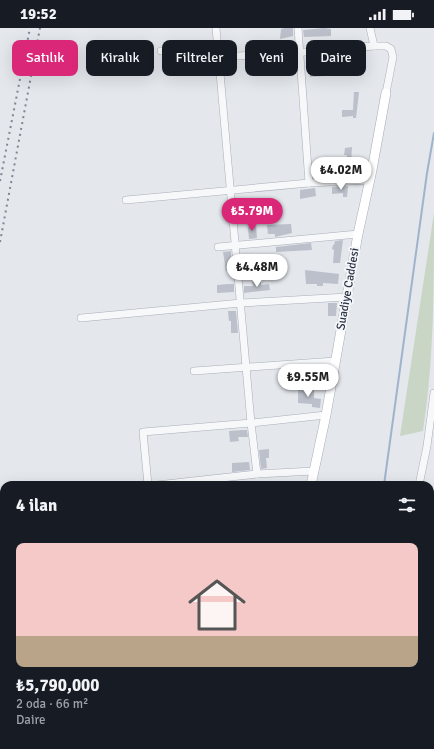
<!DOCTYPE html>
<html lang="tr">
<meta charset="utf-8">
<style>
body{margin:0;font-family:Signika,sans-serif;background:#20242c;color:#f1f3f6;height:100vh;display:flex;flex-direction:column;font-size:15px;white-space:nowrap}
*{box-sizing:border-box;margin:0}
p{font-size:13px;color:#9ea1a6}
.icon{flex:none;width:22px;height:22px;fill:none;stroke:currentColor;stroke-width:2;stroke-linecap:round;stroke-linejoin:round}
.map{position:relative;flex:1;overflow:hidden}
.panel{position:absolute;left:0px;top:453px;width:434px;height:268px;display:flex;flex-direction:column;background:#171b24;border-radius:12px 12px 0 0;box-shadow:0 4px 16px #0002}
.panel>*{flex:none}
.hud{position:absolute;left:12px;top:12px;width:410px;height:36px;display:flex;gap:8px}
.price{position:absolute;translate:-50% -34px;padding:0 9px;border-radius:14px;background:#fff;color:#222;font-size:13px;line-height:26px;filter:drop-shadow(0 1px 2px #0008)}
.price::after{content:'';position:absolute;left:50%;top:24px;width:12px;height:9px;margin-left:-6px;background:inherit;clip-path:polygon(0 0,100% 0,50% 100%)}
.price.current{background:#db2777;color:#fff}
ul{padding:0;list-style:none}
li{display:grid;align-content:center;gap:8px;height:212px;padding:0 16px}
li+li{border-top:1px solid #363941}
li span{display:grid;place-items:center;height:124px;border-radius:8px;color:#555}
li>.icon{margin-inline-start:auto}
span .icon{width:72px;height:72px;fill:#fffc;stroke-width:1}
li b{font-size:17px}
h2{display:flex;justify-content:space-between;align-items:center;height:48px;padding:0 16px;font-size:17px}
.chip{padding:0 14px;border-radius:8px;background:#171b24;box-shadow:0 4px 16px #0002;font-size:14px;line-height:36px}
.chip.current{background:#db2777;color:#fff}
.status{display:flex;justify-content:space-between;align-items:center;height:28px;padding:0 20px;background:#171b24;direction:ltr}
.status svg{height:11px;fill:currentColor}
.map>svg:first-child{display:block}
.green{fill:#c9d6c5}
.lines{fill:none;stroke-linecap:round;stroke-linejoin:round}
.stream{stroke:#9fb4cc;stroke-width:2}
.building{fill:#bbc0ca}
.minor-casing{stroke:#a9aeb7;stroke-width:8}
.major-casing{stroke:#a3abb8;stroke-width:10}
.minor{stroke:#f7f8fa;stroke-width:7}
.major{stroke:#fff;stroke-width:9}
.tram{stroke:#7d8696;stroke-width:1}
.rail{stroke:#7d8696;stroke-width:2;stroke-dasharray:2 4;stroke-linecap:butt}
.labels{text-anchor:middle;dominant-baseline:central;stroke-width:4;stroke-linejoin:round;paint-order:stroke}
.street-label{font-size:12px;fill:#2b3445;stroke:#f4f6f9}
</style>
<div class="status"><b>19:52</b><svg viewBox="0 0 49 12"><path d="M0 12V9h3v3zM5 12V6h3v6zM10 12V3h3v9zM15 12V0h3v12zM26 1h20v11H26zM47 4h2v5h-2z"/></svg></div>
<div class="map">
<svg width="434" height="721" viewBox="0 0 434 721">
<rect width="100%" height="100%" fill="#e4e7ec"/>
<path class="green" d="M434,185C434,258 434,331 423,403L400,408Z"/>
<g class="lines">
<g class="stream">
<polyline points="384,457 427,145 434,105"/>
<polyline points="294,721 295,717"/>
</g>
</g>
<g class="building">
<polygon points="284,0 293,0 293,8 280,11 281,1"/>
<polygon points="324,0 331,1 331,8 304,9 303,2"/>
<polygon points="309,32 317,32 317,43 323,43 324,48 310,49"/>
<polygon points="354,64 359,64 356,90 353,90 353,88 342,89 342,82 353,82"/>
<polygon points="352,119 351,136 346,136 347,127 344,127 345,120"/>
<polygon points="322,135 322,149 314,150 313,136"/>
<polygon points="348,158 347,169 343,169 343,165 332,166 332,159"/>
<polygon points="315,160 316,168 300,171 300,162"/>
<polygon points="291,196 292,205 275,209 275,206 268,206 267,197"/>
<polygon points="256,198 257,210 249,211 248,199"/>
<polygon points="343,212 340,235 333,235 334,222 332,221 333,217 334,217 335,213"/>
<polygon points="311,215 312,222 276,224 276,219"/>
<polygon points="231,223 232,243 226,243 223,224"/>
<polygon points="251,231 252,248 243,248 242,232"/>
<polygon points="305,242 339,246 338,256 323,255 323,258 317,258 317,256 306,256"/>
<polygon points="261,253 261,257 269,256 270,262 244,265 244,258 253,258 252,254"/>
<polygon points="228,256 234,256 234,264 217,265 217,257"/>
<polygon points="328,275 337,275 336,288 328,288"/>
<polygon points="228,283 236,283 238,305 231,305 231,293 229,293"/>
<polygon points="298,361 314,361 314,370 321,371 320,380 312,379 312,376 298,375"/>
<polygon points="242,402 247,402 248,409 238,409 239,413 230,414 229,403"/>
<polygon points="269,421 269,430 266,430 267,440 261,441 259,422"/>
<polygon points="249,434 250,442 232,444 232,435"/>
</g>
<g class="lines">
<g class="minor-casing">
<g id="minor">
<polyline points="298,0 309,155"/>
<polyline points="370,0 374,18 386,18 391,21 393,29 386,65"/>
<polyline points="161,23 217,18"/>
<polyline points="218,29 294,25 374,18"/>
<polyline points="126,172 309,155 370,152"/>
<polyline points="218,219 358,206"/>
<polyline points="81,290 241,275 347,269"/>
<polyline points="194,343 335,333"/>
<polyline points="257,446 251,395 326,387"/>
<polyline points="148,457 143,404 251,395 216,0"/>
<polyline points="157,457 257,446 314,443"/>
<polyline points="419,457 427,418 434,365"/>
<polyline points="430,471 434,472"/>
<polyline points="430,577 434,560"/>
<polyline points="0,602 4,601"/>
<polyline points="0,664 4,664"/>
<polyline points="0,716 4,715"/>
<polyline points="65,717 65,721"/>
<polyline points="173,717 173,721"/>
<polyline points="409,717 410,721"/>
<polyline points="209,721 213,717"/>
<polyline points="306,721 308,717"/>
<polyline points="373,721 373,717"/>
</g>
</g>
<g class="major-casing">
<g id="major">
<polyline points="311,457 326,387 358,206 372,142 386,65"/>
<polyline points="430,653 434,652"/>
<polyline points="430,668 434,668"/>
<polyline points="250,721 251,717"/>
<polyline points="337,721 338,717"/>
<polyline points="346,721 347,717"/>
</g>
</g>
<use href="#minor" class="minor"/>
<use href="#major" class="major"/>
<g class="tram">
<polyline points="430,661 434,660"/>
<polyline points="340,721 341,717"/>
</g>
<g class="rail">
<polyline points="0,153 30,0"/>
<polyline points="0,214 40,0"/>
</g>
</g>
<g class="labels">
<g class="street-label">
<text transform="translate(348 261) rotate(-80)">Suadiye Caddesi</text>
</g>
</g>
</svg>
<b class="price" style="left:341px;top:163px">₺4.02M</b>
<b class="price current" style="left:252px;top:204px">₺5.79M</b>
<b class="price" style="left:257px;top:260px">₺4.48M</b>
<b class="price" style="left:308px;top:370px">₺9.55M</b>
<div class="hud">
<a class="chip current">Satılık</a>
<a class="chip">Kiralık</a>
<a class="chip">Filtreler</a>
<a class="chip">Yeni</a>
<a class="chip">Daire</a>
</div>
<section class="panel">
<h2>4 ilan<svg class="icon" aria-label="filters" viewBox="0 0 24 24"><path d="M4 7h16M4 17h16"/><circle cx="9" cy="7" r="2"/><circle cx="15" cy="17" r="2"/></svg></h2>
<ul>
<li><span style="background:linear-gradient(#f6c9c9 75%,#b9a48a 0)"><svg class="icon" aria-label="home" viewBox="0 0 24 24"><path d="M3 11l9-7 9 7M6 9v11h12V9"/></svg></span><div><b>₺5,790,000</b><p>2 oda · 66 m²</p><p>Daire</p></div></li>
</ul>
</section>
</div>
